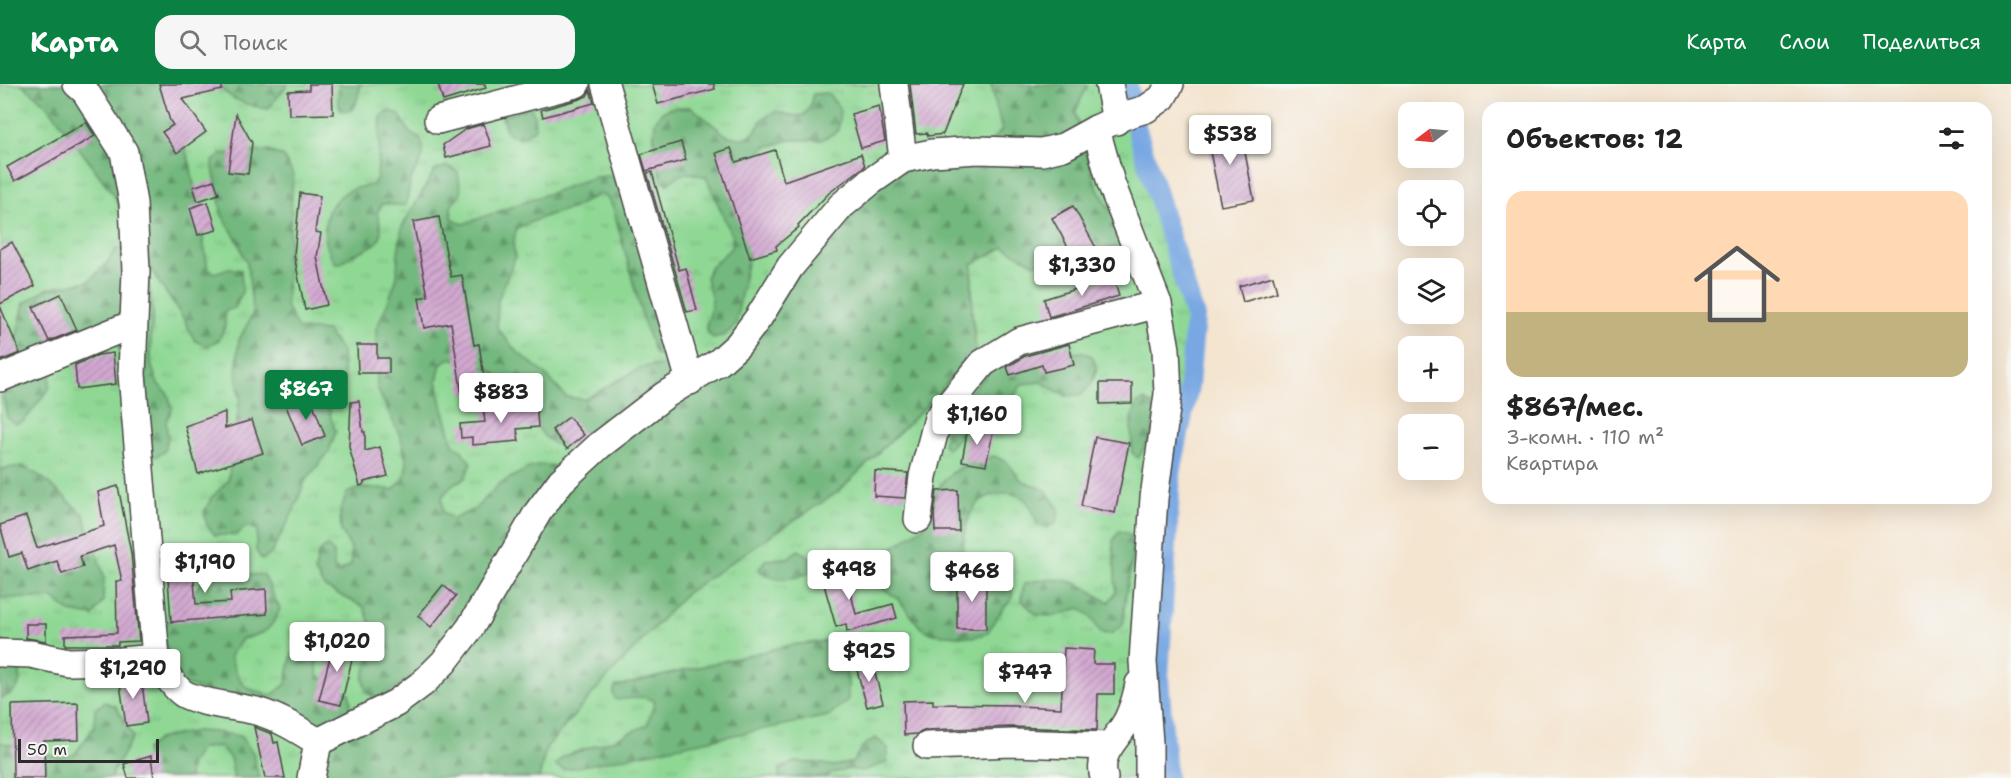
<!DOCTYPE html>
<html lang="ru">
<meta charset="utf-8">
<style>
body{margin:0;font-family:"Shantell Sans",sans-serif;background:#f6f6f6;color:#222;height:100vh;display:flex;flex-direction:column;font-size:22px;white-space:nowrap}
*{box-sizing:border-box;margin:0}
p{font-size:20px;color:#767676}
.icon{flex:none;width:33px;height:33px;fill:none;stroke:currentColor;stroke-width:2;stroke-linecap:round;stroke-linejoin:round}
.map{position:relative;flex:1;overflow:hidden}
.sheet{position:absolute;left:1482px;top:18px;width:510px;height:402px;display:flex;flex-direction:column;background:#fff;border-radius:18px;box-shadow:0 6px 24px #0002}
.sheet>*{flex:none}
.needle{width:39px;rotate:254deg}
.tools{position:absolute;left:1398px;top:18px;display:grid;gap:12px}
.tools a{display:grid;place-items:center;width:66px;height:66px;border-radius:12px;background:#fff;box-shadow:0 6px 24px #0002;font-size:30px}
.scale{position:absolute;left:18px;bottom:15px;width:141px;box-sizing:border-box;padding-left:6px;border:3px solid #2b2b2b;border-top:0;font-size:16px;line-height:21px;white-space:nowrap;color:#2b2b2b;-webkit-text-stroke:4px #f6f6f2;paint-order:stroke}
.price{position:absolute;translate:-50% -51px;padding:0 14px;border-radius:6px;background:#fff;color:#222;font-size:20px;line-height:39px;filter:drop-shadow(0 2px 3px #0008)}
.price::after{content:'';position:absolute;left:50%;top:36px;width:18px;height:14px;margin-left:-9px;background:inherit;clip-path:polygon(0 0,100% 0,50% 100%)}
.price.on{background:#0b8043;color:#fff}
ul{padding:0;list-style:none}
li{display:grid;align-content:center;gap:12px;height:318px;padding:0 24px}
li span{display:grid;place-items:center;height:186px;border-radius:18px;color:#555}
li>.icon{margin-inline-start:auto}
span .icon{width:108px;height:108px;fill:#fffc;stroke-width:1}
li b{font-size:26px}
h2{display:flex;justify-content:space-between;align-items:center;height:72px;padding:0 24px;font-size:26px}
header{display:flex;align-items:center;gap:36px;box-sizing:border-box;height:84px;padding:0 30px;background:#0b8043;color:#fff}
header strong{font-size:28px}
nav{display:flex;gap:33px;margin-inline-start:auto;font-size:21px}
.search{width:420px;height:54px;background:#f6f6f6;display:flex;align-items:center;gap:15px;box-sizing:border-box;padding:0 21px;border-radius:18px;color:#767676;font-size:22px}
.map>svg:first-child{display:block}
.grass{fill:url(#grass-tufts);stroke:#5d8260;stroke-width:1.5}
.forest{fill:url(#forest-firs);stroke:#4f7254;stroke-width:1.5}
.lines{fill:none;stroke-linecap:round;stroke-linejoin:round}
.canal{stroke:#78a7e2;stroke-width:20}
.building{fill:url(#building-hatch)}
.minor-casing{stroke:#494744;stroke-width:30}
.minor{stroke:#fff;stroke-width:27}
</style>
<header>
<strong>Карта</strong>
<div class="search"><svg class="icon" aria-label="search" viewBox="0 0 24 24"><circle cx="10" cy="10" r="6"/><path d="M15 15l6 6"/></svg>Поиск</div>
<nav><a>Карта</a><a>Слои</a><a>Поделиться</a></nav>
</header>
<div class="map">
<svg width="2011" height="694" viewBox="0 0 2011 694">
<defs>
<pattern id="grass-tufts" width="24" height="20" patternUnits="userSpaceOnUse" patternTransform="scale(1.5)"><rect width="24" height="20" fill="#8fd894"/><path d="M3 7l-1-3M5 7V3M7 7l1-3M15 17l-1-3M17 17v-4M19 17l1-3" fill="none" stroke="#7cba80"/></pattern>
<pattern id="forest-firs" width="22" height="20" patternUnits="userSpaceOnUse" patternTransform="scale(1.5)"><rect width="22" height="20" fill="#73b87e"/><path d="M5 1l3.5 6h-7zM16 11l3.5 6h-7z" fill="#5f9667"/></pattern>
<pattern id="building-hatch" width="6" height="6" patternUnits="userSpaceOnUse" patternTransform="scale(1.5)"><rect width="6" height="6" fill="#d3a9d1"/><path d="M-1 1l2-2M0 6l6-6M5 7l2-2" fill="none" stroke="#ab8aaa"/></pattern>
</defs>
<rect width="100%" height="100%" fill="#f6f6f2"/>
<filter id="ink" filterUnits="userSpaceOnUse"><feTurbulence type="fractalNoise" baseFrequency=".0167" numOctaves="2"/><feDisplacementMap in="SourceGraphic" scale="12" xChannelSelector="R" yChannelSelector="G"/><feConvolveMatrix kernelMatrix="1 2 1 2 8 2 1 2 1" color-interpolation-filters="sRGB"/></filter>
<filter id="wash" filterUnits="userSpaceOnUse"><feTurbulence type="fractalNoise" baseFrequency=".008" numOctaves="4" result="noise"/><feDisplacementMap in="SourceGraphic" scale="24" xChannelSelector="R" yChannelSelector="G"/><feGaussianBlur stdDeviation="1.35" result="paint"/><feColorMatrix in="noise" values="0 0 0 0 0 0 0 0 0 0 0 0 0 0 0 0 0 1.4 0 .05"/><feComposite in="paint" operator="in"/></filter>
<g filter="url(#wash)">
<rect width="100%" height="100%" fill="#f4e5d0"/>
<g class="grass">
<polygon points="0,0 991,0 1002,46 992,57 739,253 316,694 0,694"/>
<polygon points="1088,0 1128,0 1134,36 1195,233 1189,302 1171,390 1159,594 1167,694 539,694 546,664 594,608 685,510 771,451 838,408 929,319 976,267 972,229 972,180 1004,162 1035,180 1120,143 1096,102 1075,28"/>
</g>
<g class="forest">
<polygon points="22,0 161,0 190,79 208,185 215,189 229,184 241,186 242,208 235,224 225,227 225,242 219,256 207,262 195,257 184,235 158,197 113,110 48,22"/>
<path d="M217,0H288L268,25C248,22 230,16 217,0Z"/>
<polygon points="339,0 361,0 356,20 351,27 341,26 338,18"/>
<polygon points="991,0 1088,0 1075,28 1096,102 1120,143 1120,162 1035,180 1004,163 972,180 972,229 976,267 929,319 838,408 771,451 685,510 594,608 546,664 539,694 316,694 313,658 454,572 551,408 713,278 855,104 992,57 1002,46"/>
<path d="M828,9L840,25L838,47L821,56H791L766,63L757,71L764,106L744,193L736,240L725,251L713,254L708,249L706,241L710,231L712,217L706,193L710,184L732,163V152L706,93C688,87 682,87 668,100L662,96C658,77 641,30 672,24C678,23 685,23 691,23L726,51L744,55L754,49L763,34L776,27L794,32L804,31L810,23L813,10Z"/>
<path d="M530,23L534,31L535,44L522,54C507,54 505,45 502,33Z"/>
<path d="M390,27L399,30L410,49L420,54C428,72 420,77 412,93C409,102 408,112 406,121C397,123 390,119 382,120L377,129C387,160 378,159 353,171C346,174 344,179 336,180C318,154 321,121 350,106C357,102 365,103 373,101L377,93L381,32Z"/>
<path d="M268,67L283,72L293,90L286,222L298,245L327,247L342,268L344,297C326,316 326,324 336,348L328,369L305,397L292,430L271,470L262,476L256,467L257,446L247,442L236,451H215L207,441L204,428L212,413L228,397L240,315L236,289L239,256L253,229L247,179L236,154L222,131L212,78L222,70Z"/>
<path d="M447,82L458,88L461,108L451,122L452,134L463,140L595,93L617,91L628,102L674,269L666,275L655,270L644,239L613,123L607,113L599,110L573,124L548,131L517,144L513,159L515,174L498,216L497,243L515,266L543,288L566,313L585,315L642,283L662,281L674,284L671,295L641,311L600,347L581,360H554L544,352L512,307L492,287L451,274L441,279L437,297L442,321L453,360L461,366L471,379L465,394L453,400L442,413L443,428L453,435L475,425L499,400L527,385L540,381L555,382L556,392L439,574L378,615L367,609L363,595L370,569L373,547L364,523L324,503L315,488L318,469L327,462L334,469V484L340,488L351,481V464L341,447L340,427L347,409C361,402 378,403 393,406L404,395L407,379L401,354L377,304L376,245L389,216L397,193L398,169L402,143L435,86Z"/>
<polygon points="116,165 129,165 149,200 153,229 151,254 151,280 158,300 168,310 172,325 166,338 168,353 165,367 157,372 145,372 126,311 117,252 53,274 49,305 24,337 15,340 7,333 3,313 24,219 47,205 89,197 106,180"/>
<polygon points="1082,268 1092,272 1097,284 1091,301 1080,311 1066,312 1041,298 1022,300 1014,312 1001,320 973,328 961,342 958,354 948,364 943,361 948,332 1000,276"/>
<path d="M1144,316L1152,320C1158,339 1149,359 1138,374L1132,369L1131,334L1138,319Z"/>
<path d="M994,372L1007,378L1021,396L1046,406L1059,426L1057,438L1047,444L1037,440C1034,432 1032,421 1024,415C1013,405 986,409 976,421C964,436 960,466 966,484L1011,502L1013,514L1004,523L987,549L974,553L933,550L920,543L899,516L880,502L870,480L874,470L893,463L926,441C930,419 939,393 962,383C972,378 984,376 994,372Z"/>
<polygon points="22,382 42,393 84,431 104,492 103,517 93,532 70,528 53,514 0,514 0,385"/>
<path d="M1119,447L1130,450C1136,476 1128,492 1125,517C1124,525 1124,533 1123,541L1111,550L1101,549L1090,532L1080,524L1055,532L1037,531L1021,516L1024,500C1044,493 1071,493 1089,506C1096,510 1101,515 1109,518L1116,508L1113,457Z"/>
<path d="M798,466L810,473L811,488C796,495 771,500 759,485L765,476L788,474Z"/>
<path d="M219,490L264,491L280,525C271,547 264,550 242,555L230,572C241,602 241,605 272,611L286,600C290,578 289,565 309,553C320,567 315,575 318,592L349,609L351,618L349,627L324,642L312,641L174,597L162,545L202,498Z"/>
<path d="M0,555L16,567C20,591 28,605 0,615Z"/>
<polygon points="827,557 840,567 848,597 848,616 828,632 563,686 555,681 564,672 613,656 647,641 655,617 644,613 616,616 613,610 615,603 791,561"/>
<polygon points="104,618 116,622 133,653 112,689 112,694 0,694 0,658 61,674 75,670 94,643 95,626"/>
<polygon points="196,647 214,648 240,652 253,669 259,694 234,694 230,674 219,662 200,665 190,681 189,694 147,694 146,666 158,655"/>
<polygon points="876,654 888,664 886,679 863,687 848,685 832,689 826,693 779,694 780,685 794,678 818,679 833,682 853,678 863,662"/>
</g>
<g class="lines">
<polyline class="canal" points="1128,0 1134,36 1195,233 1189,302 1171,389 1159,594 1167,694"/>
</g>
<g id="blocks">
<g class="building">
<polygon points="159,0 222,0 222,6 183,15 206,48 177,69 162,48 173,41 170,37"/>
<polygon points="309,0 332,0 333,30 289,31 288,7 309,6"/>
<polygon points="438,0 485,0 486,4 443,17"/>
<polygon points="652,0 714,0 715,5 658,20"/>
<polygon points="910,0 963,0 943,50 928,52 927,49 916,50"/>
<polygon points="590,6 594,19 543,33 541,26 580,15 587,12"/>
<polygon points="879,22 885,57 861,64 851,30"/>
<polygon points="236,30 252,59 248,90 228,88"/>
<polygon points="86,38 95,52 15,97 7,83"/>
<polygon points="484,40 491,62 446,74 443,61 466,45"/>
<polygon points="1240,42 1254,116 1221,122 1206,48"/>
<polygon points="681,58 686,76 646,87 641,70"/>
<polygon points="731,64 736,78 775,66 784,97 861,70 865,82 829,109 798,141 799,143 776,162 777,166 750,174 716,69"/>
<polygon points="652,88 679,186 686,184 697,226 687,228 647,89"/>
<polygon points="214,96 219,110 198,117 193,103"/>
<polygon points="300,109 320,112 315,148 321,149 317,173 327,221 305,226 294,171"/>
<polygon points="208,118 217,146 198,151 190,124"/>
<polygon points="1073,122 1100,171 1079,183 1052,134"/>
<polygon points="439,133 451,193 462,191 474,261 479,260 486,307 462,311 451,239 424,244 419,214 428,212 413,138"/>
<polygon points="12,158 35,202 0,220 0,165"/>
<polygon points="1273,192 1277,208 1243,218 1239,202"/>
<polygon points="1113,193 1119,212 1049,233 1044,215"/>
<polygon points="61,210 77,246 49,257 33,223"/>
<polygon points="0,222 20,269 0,277"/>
<polygon points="1069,260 1074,281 1044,288 1042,281 1010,291 1007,283 1025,272"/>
<polygon points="357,261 377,261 377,274 389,274 389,289 358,289"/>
<polygon points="113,269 116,300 77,305 75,281 98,271"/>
<polygon points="1100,299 1132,299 1132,319 1100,320"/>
<polygon points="310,312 325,352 302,361 286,322"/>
<polygon points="359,317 363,348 365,348 365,367 380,363 388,392 364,398 363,401 360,402 349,363 351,318"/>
<polygon points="536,318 538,343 517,345 519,357 472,361 472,353 461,354 460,340 485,338 483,323"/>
<polygon points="225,328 225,344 252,336 263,369 198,390 185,342"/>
<polygon points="569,333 584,351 567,365 552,346"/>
<polygon points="968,343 993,348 986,381 962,377"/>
<polygon points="1095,353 1129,359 1115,429 1081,422"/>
<polygon points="875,387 908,389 905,414 874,412"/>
<polygon points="118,402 131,469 139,557 118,558 118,561 65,561 65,551 117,549 116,497 122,497 114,461 80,472 83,483 62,490 57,477 28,487 22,469 9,473 0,441 26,432 37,464 104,442 98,408"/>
<polygon points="958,406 959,447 935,447 934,430 937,407"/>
<polygon points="191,464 196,520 231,518 230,508 266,505 267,530 171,538 166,466"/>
<polygon points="843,477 856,530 893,520 897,534 847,548 846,540 836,543 819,483"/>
<rect x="957" y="493" width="29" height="52"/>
<polygon points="443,501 456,512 431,543 418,532"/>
<polygon points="26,540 46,540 46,557 26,554"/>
<polygon points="334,557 355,563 341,621 319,616"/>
<polygon points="1064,564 1094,566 1093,580 1114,580 1114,610 1098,610 1097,646 1012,643 926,646 917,650 904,651 903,617 933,616 933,620 1017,621 1017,622 1061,624"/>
<polygon points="871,575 883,619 867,623 855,579"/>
<polygon points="141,591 147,639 126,642 119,593"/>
<polygon points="78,619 79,656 44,657 45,694 13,694 12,621"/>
<polygon points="254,643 272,650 274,659 278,658 285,694 265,694"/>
<polygon points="151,672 154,694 128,694 124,680"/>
</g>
</g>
</g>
<g filter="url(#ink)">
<use href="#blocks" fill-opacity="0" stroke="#494744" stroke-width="1.5"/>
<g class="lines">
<g class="minor-casing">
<g id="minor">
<path d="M77,0L85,7L124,68L133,119L136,187L132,290L156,574C163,585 172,602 184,610C203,620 235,622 256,627C278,633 299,646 318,658L311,694"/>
<polyline points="605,0 690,297"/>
<polyline points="894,0 903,75"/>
<polyline points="1109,0 1116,37"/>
<polyline points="438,36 576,0"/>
<polyline points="1096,45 1111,99 1158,220 1166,265 1168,310 1154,414 1143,577 1149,659 1149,694"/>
<polyline points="0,294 133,240"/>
<polyline points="918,435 923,392 938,334 983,279 1019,257 1158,220"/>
<polyline points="0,569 31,570 68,578 121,577 156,574"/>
<polyline points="318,658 396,619 423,599 444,578 470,544 538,428 561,397 600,361 665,311 719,278 738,261 759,233 790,183 841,122 870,98 903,75 932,69 978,66 1042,68 1063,63 1096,45 1126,31 1146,25 1162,14 1170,0"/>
<polyline points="927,662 1013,659 1109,662"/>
<path d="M1104,694C1097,667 1117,657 1128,635C1133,624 1137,612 1139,600"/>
</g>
</g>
<use href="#minor" class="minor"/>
</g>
</g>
</svg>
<div class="tools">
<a><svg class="needle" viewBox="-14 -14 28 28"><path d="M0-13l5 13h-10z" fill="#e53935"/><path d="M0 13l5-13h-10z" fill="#767676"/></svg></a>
<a><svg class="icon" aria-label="locate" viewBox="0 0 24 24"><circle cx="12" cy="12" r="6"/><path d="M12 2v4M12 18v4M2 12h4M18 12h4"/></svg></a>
<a><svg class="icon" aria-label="layers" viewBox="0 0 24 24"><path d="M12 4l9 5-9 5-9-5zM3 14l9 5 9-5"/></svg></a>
<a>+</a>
<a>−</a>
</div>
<div class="scale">50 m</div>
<b class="price" style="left:1230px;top:82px">$538</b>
<b class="price" style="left:1082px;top:213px">$1,330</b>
<b class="price on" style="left:306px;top:337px">$867</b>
<b class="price" style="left:501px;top:340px">$883</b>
<b class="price" style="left:977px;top:362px">$1,160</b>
<b class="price" style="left:205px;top:510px">$1,190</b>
<b class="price" style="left:849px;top:517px">$498</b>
<b class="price" style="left:972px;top:519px">$468</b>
<b class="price" style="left:337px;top:589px">$1,020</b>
<b class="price" style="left:869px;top:599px">$925</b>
<b class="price" style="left:133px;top:616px">$1,290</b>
<b class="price" style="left:1025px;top:620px">$747</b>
<section class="sheet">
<h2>Объектов: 12<svg class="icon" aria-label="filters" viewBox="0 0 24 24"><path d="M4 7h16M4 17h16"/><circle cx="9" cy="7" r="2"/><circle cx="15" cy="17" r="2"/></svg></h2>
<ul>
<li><span style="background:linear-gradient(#ffd9b3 65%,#c2b280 0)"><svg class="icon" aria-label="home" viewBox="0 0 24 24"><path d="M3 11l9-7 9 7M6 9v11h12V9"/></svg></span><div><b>$867/мес.</b><p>3-комн. · 110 m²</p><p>Квартира</p></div></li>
</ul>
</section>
</div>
